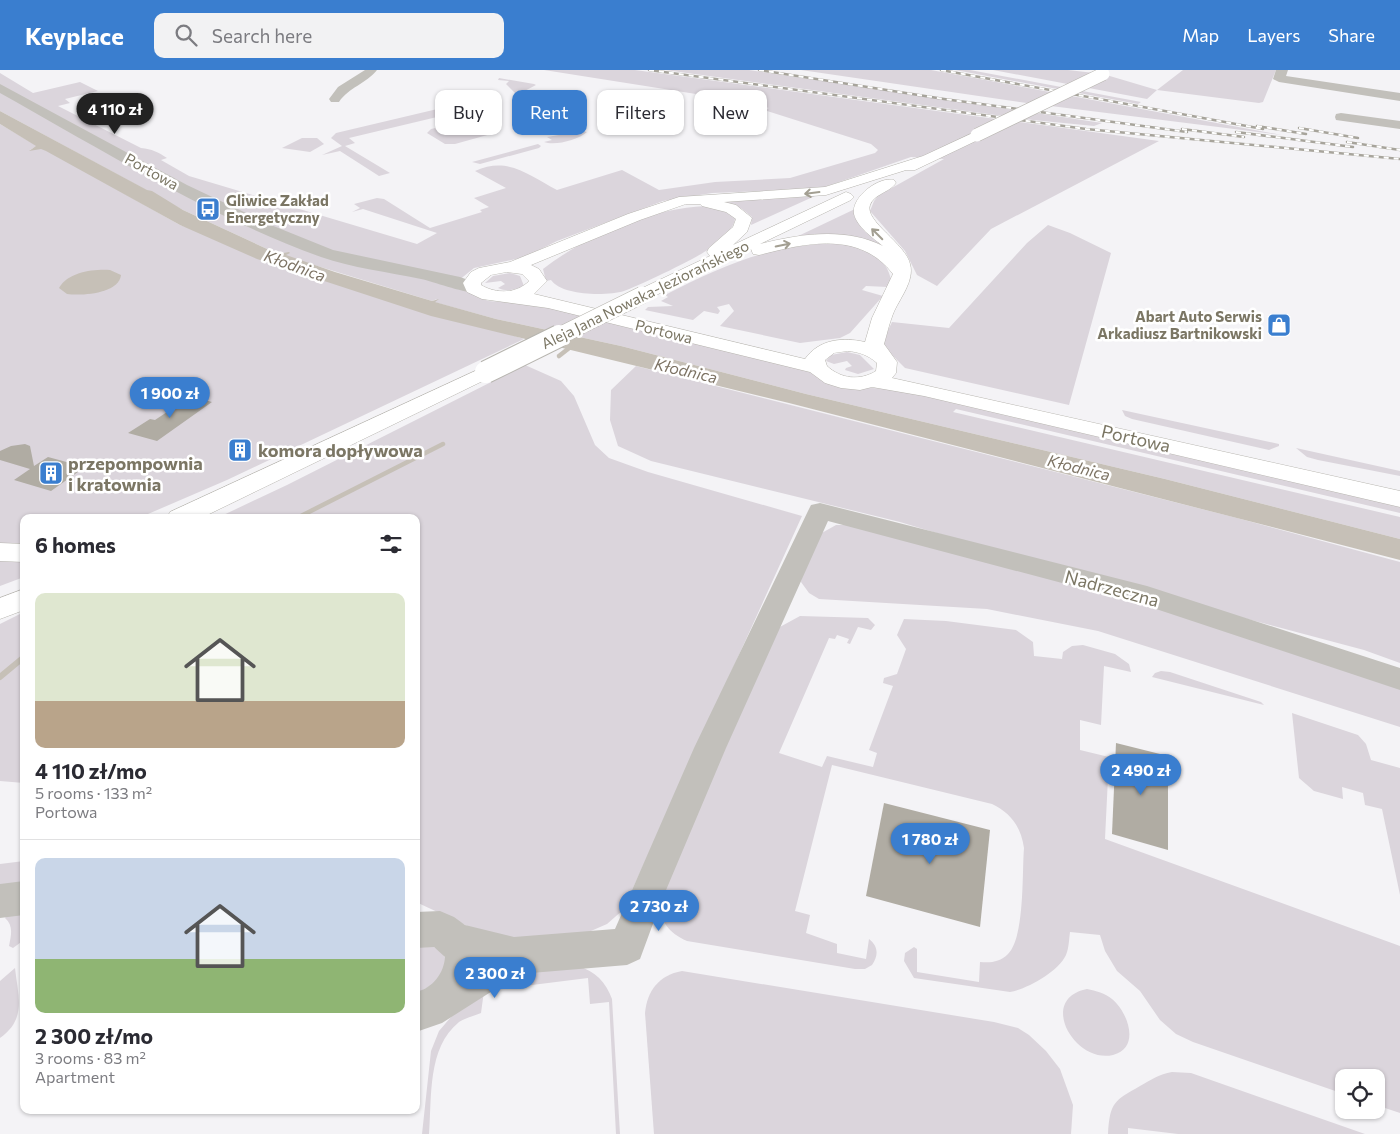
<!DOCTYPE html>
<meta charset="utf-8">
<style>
body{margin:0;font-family:Commissioner,sans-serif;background:#f2f2f3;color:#2b2b33;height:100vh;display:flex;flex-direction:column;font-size:19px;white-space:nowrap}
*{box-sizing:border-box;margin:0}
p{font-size:16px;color:#7c7c81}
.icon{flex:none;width:28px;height:28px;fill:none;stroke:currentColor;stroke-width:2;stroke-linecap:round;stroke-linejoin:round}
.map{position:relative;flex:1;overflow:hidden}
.sheet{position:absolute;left:20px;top:444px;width:400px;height:600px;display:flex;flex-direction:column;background:#fff;border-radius:10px;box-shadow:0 1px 4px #0004}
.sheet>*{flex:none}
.top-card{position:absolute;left:435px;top:20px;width:475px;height:45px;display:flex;gap:10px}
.buttons{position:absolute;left:1335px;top:999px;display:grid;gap:10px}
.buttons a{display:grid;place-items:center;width:50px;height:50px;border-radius:10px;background:#fff;box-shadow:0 1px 4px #0004;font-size:25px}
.price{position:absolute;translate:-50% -42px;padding:0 11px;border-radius:18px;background:#3a7ecf;color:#fff;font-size:16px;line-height:32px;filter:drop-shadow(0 1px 2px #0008)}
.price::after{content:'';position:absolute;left:50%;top:30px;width:15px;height:11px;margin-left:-8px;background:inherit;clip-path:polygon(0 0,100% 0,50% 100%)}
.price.current{background:#222;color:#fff}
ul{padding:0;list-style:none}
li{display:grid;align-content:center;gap:10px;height:265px;padding:0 15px}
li+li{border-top:1px solid #e1e1e2}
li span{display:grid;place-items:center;height:155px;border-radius:10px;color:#555}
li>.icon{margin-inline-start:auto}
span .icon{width:90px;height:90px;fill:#fffc;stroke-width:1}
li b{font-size:21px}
h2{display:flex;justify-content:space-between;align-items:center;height:60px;padding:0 15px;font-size:21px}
.chip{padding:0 18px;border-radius:10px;background:#fff;box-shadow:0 1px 4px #0004;font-size:18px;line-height:45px}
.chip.current{background:#3a7ecf;color:#fff}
header{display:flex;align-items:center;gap:30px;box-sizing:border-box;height:70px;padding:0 25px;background:#3a7ecf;color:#fff}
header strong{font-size:24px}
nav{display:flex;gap:28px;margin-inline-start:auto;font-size:18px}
.search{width:350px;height:45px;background:#f2f2f3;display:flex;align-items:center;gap:12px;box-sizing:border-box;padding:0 18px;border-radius:10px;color:#7c7c81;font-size:19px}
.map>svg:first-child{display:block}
.green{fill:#dbd5dc}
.water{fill:#c6c0b7}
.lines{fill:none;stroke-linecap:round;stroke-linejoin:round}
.stream-far1{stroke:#c6c0b7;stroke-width:4.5}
.stream{stroke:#c6c0b7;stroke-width:6}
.building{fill:#b0aca3}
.major-casing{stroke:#b7b5af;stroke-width:1}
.minor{fill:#c2c0bb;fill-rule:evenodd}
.major{fill:#fff;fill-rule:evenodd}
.rail-casing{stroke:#a7a49b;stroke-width:2.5}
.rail{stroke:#fff;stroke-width:2;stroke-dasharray:5;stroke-linecap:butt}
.major-bridge-far2-casing{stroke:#b7b5af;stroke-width:14;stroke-linecap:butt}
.major-bridge-far1-casing{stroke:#b7b5af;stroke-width:18;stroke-linecap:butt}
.major-bridge-casing{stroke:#b7b5af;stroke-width:24;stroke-linecap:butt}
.major-bridge-far2{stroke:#fff;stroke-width:13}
.major-bridge-far1{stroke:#fff;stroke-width:17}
.major-bridge{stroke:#fff;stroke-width:22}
.oneway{stroke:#a39f92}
.labels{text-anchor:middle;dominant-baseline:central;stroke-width:5;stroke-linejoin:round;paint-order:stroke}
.far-street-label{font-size:15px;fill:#7b7664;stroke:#fff}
.far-poi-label{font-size:15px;font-weight:bold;fill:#7b7664;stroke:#fff;text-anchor:start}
.far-water-label{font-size:16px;font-style:italic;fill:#7d7364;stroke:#fff}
.street-label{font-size:18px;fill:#7b7664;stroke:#fff}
.poi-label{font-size:18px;font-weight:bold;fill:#7b7664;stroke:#fff;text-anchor:start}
</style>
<header>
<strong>Keyplace</strong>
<div class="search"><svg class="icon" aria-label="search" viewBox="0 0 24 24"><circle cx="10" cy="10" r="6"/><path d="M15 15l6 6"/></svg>Search here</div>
<nav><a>Map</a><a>Layers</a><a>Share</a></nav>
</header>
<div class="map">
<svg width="1400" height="1064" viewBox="0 0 1400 1064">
<rect width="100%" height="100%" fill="#f4f3f6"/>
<g class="green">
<path d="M544,0H635L1159,71L991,159L937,216L917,205L905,181L870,141L874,131L879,125L944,89L911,87L819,119L712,123L663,131L557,171L525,187L474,198L453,215L488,231L532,234L802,298L840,317L899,319L1400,435V443L956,339L953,342L1400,447V469L1165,409L806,324L621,276L496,249L434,232L437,229L432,231L278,184L183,140L0,41V3L33,23L80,12L98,21L65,29L70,33L58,36L141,78C152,79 158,82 167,88L161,90L189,106L417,174L437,163L363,139L352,142L360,138L354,134L377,128L384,129L430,158L482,142L480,140L489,137L474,128L506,118L475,101C508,86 528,105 557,120L622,100L659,120L715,112L790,108L875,83L878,80L871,74L764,40L769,38L734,30Z"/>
<polygon points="665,0 749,0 1102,53 1094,56 1033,50"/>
<polygon points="801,0 931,0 1282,65 1027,33"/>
<polygon points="955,0 970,0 1141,32 1138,34"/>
<polygon points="993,0 1068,0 1103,4 1157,20 1183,0 1276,0 1263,32 1259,33 1157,20 1147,29"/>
<polygon points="499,8 534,14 536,15 517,25 506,14 509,11 498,10"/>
<polygon points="467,32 479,37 349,68 355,73 345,76 390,103 379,106 340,81 322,85 342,76 331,68 336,63"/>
<polygon points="467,51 473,52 491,61 491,64 455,74 445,74 427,63 431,59"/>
<polygon points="0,54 37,76 30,80 41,78 54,84 180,155 524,269 227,410 141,447 24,448 24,475 0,475"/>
<path d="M583,61L587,62C578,70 555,76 544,72L552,70L547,67Z"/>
<polygon points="302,68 317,68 324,74 310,82 282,78"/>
<polygon points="538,74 541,76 539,78 480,94 472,92"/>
<polygon points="815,126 751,155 752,147 742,139 730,134 706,129"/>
<path d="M705,136L718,138L735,147C736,155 725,167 719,172C708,183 641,215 624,221C607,226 562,226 551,210L546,211L543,199C587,165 649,139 705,136Z"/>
<polygon points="855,139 887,179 794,168"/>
<polygon points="1048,155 1070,163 1111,183 1069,335 905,298 884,277 883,271 892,252 949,258 1027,173"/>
<path d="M841,173C869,181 885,182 892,213L888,217L866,216L862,220L883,226L850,263L840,268L800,273L720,256L734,241L729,234L717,237L720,241L718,244L704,241L693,250L645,240L648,237L673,236L661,231L668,227L665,225C726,194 771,174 841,173Z"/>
<path d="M510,203L520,206L524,216C515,220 507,222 498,218L505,214L501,211L485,213L493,206Z"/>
<polygon points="847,282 860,285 874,299 858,304 845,300 846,298 852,296 847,291 834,294 826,291 831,285"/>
<polygon points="525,295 561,311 574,326 595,375 609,388 648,402 802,446 623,840 607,854 584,864 545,869 493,868 416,832 416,448 217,448 287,415"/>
<polygon points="636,296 1237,448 1400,492 1400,593 1364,580 1036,493 900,452 651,391 618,376 610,350 611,320"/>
<polygon points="1122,340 1279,374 1279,376 1269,380 1132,349 1125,346"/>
<polygon points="1296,378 1400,401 1400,406 1318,390 1307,387"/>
<polygon points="836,455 848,455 1163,539 1400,614 1400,657 1098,561 987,539 819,529 809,523 801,512 802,502 820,464"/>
<polygon points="0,488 24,490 24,507 0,516"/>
<polygon points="24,542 24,713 0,711 0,554"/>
<path d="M800,546L868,548L875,555L871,560L858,557L850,574L847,573L849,569L837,565L835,569L829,568L779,683L822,697L827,686L873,697L877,683L869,680L893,616L883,613L884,608L897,604L906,579L897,565L904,549L946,551L1016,560L1033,572L1034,586L1062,589L1063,582L1072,576L1083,575L1115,584L1129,594L1131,602L1104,596L1101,655L1080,650V680L1109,687L1105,769L1400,876V1043L1376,1035V1008H1344V1024L1193,972L1176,964L1160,950L1140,921L1117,901L1105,881L1100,865L1070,862C1069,869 1069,878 1066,885C1058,902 1027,919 1010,922L914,908L904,891L905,883L914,877L917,879V902L979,912L980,892C991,893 1000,892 1008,884C1025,867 1022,802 1024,778C1021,757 1011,743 992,734L832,695L795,841L810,845L806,863L837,874V883L866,889L869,869C878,876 879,885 872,895L865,899H855L687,871C667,862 658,849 660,827L778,558Z"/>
<polygon points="1161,601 1170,602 1261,632 1264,635 1152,607 1155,603"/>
<polygon points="1292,643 1358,665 1366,674 1371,690 1400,698 1400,825 1382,739 1365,735 1363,723 1342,717 1343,729 1314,721 1299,708"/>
<polygon points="24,791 24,816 0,818 0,794"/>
<path d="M24,842V870L13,878L9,876C11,866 14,856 5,848L8,844Z"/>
<path d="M431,875C450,887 447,889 442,909L416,924V877Z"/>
<path d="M578,896C595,901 606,912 612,929L620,1064H616L609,932L590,934L588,908L484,921L481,943C474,946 465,948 459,952C427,978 432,1027 429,1064H422L431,981L439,961L451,947L502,905Z"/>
<path d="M15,898C18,926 27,949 0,968V911Z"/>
<path d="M682,901L994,952L1018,958L1029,965L1046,981L1060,999L1073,1035L1071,1064H654L645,943C647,921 659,905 682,901Z"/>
<path d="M1087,919C1096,921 1105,923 1112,929C1128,942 1141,978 1113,985C1075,994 1037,929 1087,919Z"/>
<path d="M1172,1002L1191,1003L1365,1064H1178L1128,1058V1064H1108C1110,1032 1114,1031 1140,1016C1151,1010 1159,1004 1172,1002Z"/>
</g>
<g class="water">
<polygon points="0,41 147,120 152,121 183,140 278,184 289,182 290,183 286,185 335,202 432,231 439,229 435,232 496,249 621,276 806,324 1165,409 1400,469 1400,490 789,333 431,246 257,189 180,155 46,81 41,79 29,81 36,76 0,54"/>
<path d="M110,200L121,205C119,224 81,226 67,224L59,218C68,202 93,199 110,200Z"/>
</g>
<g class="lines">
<g class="stream-far1">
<polyline points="559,286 573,275"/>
<polyline points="297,448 443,374"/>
</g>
<polyline class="stream" points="0,607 24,587"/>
</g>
<g class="building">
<polygon points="191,326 212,332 157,371 128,363 150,349 155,350"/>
<polygon points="25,374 30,376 34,396 48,387 85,397 51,421 14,410 30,399 0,390 0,381 11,376"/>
<polygon points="1116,673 1168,686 1168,780 1112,764"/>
<polygon points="884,733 990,760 980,857 866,826"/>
</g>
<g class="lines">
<g class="major-casing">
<g id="major">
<path d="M977,61L982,62L984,65L982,68L915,100H906L826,125L724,132L736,135L752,148L747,162L733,175L846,122L851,124L854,127L851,130L760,174C800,164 845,157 883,176C873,168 857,157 854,144C851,127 879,106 894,110L896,113C890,122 874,124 870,135C864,151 906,174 910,194C915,211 899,229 893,244C889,254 887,264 884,274L897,292L896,303L892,308L1400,421V437L924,326L872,317L860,320L841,318L825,313L810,302L548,238L482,229L467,222L463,213L471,202L479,198L510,192L628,144L679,127L825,117L923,86ZM686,134H700L702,136L726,142L736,149L733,157L709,178L707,182L710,186L636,221L633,225L636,229H648L751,179L753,184L759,185C806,173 859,160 893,204L872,248L865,272C843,267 819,269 805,289L534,224L547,211L539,199L531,195L640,150ZM507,202L522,204L529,211C517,224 496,224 481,215V213L491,205ZM848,281C859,282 868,285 877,293L876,301C860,311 841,309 827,296L825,290L834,283Z"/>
<polygon points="486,296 493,298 496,302 493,306 201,448 167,448 170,442"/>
<polygon points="0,473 24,474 24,492 0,491"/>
<polygon points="24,519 24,540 0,549 0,528"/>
</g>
</g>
<g class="minor">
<path d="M365,0H377C366,14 349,17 339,32H331L329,29L338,17Z"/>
<polygon points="1276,0 1288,0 1286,6 1400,23 1400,31 1279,12 1273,9"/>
<path d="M0,14L187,115L271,155L333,180L460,207L479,214L482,218L479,222C468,225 435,212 421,209C388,202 352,198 321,187C208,146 104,81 0,23Z"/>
<polygon points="1341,43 1400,51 1400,59 1336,50 1335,47 1336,44"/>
<path d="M820,433L1147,516L1400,598V620L1141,534L828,451L726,678L661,832L640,889L627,895L519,904L442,953L416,962V922C433,918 444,903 445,887L434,877L416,878V842L440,841L454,847L465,855L514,867L615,859L694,678L808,441L811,435Z"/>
<polygon points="24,811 24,845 0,848 0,814"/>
</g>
<use href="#major" class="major"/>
<g class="rail-casing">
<g id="rail">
<polyline points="649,0 1086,59 1400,89"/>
<polyline points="759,0 944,29 1187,62"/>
<polyline points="941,0 1263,59"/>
<polyline points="1257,56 1306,64"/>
<polyline points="1299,58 1358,68"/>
<polyline points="1182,59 1244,67"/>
<polyline points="1236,62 1353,77"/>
<polyline points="1347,72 1400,80"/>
</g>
</g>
<use href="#rail" class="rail"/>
<g class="major-bridge-far2-casing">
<polyline id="major-bridge-far2" points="977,65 1103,4"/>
</g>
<g class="major-bridge-far1-casing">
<polyline id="major-bridge-far1" points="557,267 642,225"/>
</g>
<g class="major-bridge-casing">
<polyline id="major-bridge" points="486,302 559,266"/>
</g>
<use href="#major-bridge-far2" class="major-bridge-far2"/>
<use href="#major-bridge-far1" class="major-bridge-far1"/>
<use href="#major-bridge" class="major-bridge"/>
</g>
<defs><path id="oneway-shaft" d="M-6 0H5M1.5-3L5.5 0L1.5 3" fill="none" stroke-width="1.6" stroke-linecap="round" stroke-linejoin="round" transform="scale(1.25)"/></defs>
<g class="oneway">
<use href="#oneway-shaft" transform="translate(812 123) rotate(173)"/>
<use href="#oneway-shaft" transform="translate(877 164) rotate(-135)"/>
<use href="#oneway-shaft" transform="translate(783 175) rotate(-12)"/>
</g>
<defs>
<g id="bus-square" transform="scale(1.25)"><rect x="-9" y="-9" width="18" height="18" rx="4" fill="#3a7ecf" stroke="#fff"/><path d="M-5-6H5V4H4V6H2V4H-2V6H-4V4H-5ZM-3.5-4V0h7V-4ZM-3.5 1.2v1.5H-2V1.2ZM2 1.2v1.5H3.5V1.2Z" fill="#fff"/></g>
<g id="shop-square" transform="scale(1.25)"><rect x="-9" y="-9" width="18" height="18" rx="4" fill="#3a7ecf" stroke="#fff"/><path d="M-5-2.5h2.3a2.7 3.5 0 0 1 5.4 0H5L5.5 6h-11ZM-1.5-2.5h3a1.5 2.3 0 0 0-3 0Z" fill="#fff"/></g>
<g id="building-square" transform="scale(1.25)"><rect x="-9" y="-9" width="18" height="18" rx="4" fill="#3a7ecf" stroke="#fff"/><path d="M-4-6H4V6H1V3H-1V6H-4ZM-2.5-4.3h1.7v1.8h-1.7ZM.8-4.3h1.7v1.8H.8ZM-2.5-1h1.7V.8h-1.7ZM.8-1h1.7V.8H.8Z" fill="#fff"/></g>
</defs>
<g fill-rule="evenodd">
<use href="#bus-square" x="208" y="139"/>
<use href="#shop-square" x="1279" y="255"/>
<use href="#building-square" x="240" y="380"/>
<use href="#building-square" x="51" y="403"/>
</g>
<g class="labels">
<g class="far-street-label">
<text transform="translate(152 101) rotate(29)">Portowa</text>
<text transform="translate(645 224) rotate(-26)">Aleja Jana Nowaka-Jeziorańskiego</text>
<text transform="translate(664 261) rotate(14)">Portowa</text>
</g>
<g class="far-poi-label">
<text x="226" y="130">Gliwice Zakład<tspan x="226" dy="17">Energetyczny</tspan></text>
<text x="1262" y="246" text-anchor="end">Abart Auto Serwis<tspan x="1262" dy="17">Arkadiusz Bartnikowski</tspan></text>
</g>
<g class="far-water-label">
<text transform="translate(295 195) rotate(20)">Kłodnica</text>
<text transform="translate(686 300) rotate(13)">Kłodnica</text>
<text transform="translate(1079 397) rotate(14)">Kłodnica</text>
</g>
<g class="street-label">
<text transform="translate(1136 368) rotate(13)">Portowa</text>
<text transform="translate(1112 518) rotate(15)">Nadrzeczna</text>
</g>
<g class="poi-label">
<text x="258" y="380">komora dopływowa</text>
<text x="68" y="393">przepompownia<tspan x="68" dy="21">i kratownia</tspan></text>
</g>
</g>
</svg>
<div class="buttons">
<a><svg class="icon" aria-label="locate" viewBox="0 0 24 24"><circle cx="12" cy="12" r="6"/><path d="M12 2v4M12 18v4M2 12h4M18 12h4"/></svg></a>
</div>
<b class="price current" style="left:115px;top:65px">4 110 zł</b>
<b class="price" style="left:170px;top:349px">1 900 zł</b>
<b class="price" style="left:1141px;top:726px">2 490 zł</b>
<b class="price" style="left:930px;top:795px">1 780 zł</b>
<b class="price" style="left:659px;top:862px">2 730 zł</b>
<b class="price" style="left:495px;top:929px">2 300 zł</b>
<div class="top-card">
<a class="chip">Buy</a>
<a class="chip current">Rent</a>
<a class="chip">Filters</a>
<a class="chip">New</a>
</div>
<section class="sheet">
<h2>6 homes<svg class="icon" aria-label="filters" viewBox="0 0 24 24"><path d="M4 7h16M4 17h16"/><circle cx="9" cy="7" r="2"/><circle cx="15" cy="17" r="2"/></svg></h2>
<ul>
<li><span style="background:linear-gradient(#dfe7d0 70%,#b9a48a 0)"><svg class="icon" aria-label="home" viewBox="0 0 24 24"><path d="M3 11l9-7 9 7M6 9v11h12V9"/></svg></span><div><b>4 110 zł/mo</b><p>5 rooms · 133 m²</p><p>Portowa</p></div></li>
<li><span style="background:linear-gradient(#c9d6e8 65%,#8fb573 0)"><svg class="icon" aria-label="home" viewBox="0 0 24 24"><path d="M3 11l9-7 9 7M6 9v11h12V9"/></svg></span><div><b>2 300 zł/mo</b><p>3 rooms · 83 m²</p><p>Apartment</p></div></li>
</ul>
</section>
</div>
